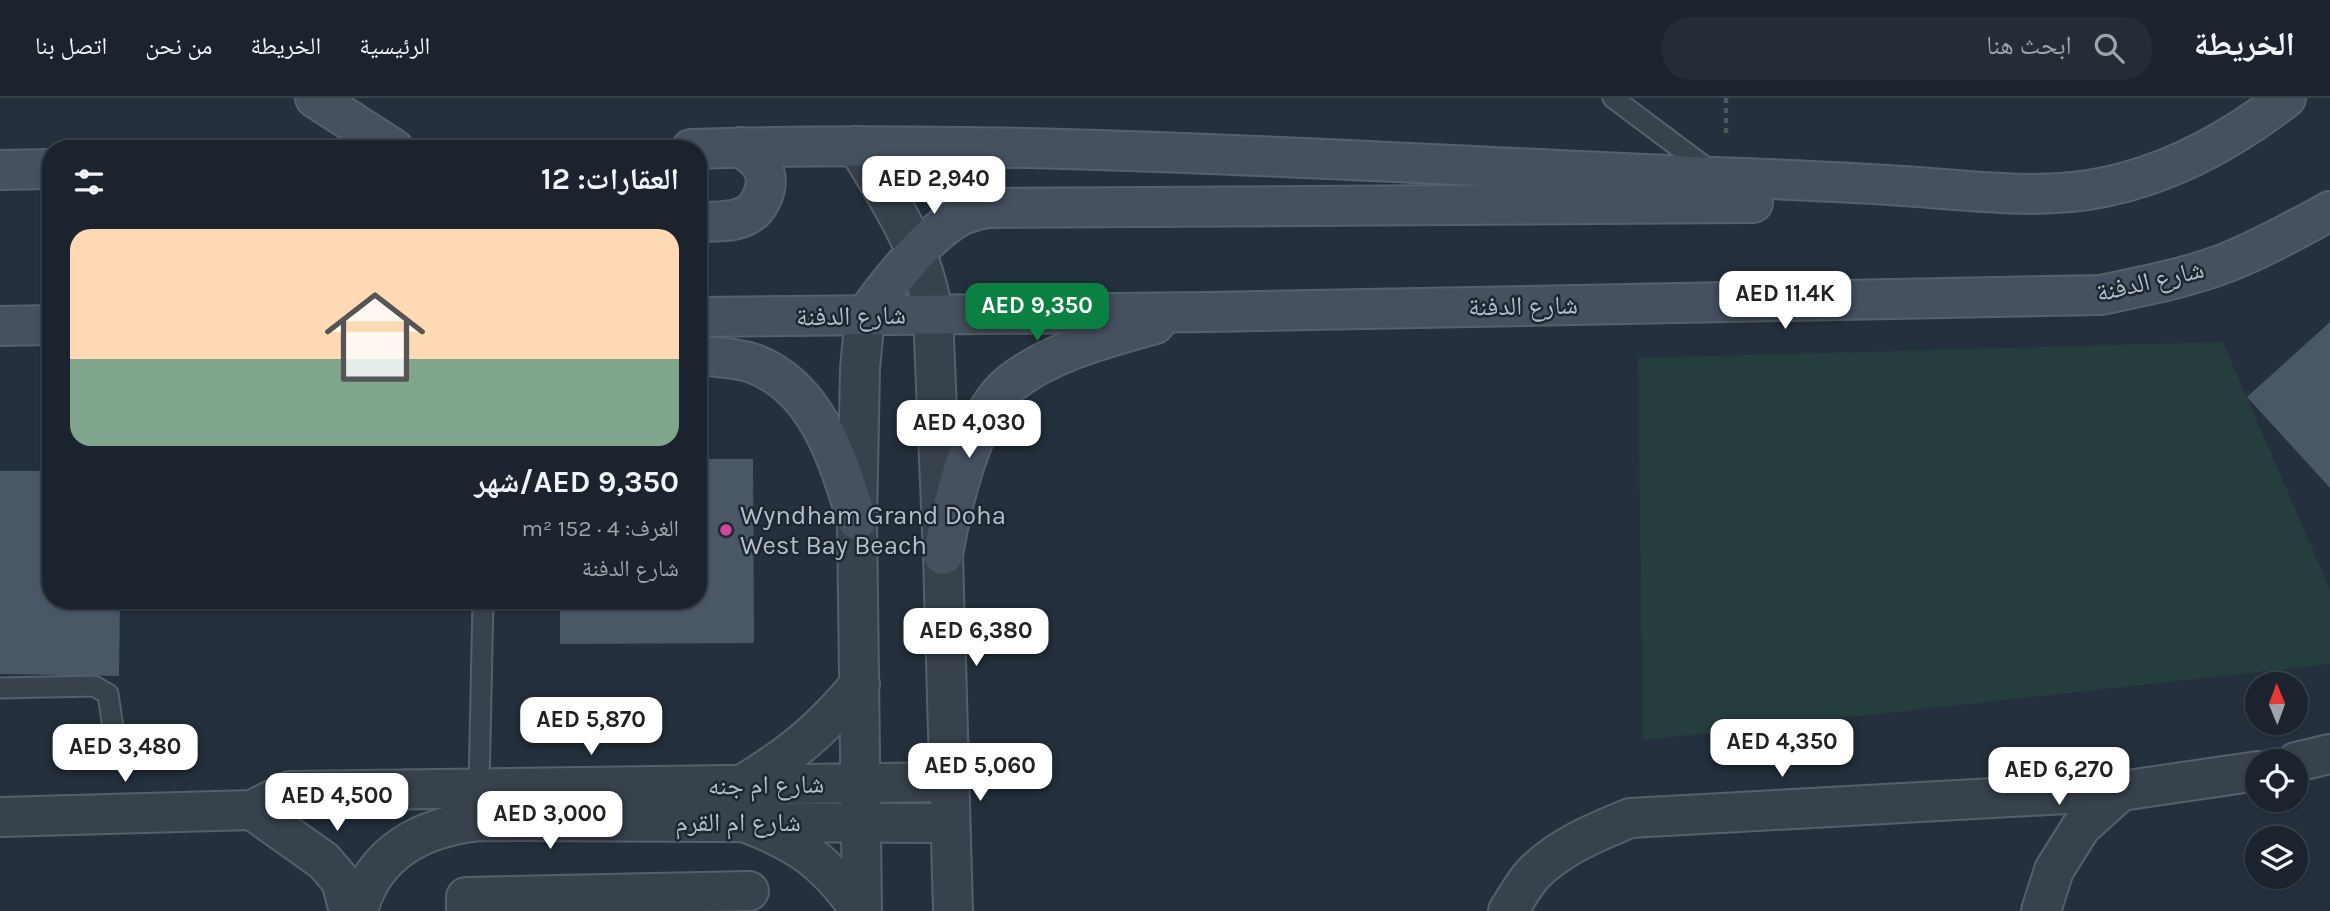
<!DOCTYPE html>
<html lang="ar">
<meta charset="utf-8">
<style>
body{margin:0;font-family:Karla,"Noto Naskh Arabic",sans-serif;background:#242c36;color:#f1f3f6;direction:rtl;height:100vh;display:flex;flex-direction:column;font-size:26px;white-space:nowrap}
*{box-sizing:border-box;margin:0}
p{font-size:23px;color:#a0a4aa}
.icon{flex:none;width:38px;height:38px;fill:none;stroke:currentColor;stroke-width:2;stroke-linecap:round;stroke-linejoin:round}
.map{position:relative;flex:1;overflow:hidden;direction:ltr}
.details{position:absolute;left:42px;top:42px;width:665px;height:469px;display:flex;flex-direction:column;background:#1b242e;border-radius:28px;box-shadow:0 2px 5px #0004,0 0 0 2px #39414a;direction:rtl}
.details>*{flex:none}
.needle{width:46px;rotate:359deg}
.controls{position:absolute;left:2245px;top:574px;display:grid;gap:14px}
.controls a{display:grid;place-items:center;width:63px;height:63px;border-radius:50%;background:#1b242e;box-shadow:0 2px 5px #0004,0 0 0 2px #39414a;font-size:35px}
.price{position:absolute;translate:-50% -60px;padding:0 16px;border-radius:14px;background:#fff;color:#222;font-size:23px;line-height:46px;filter:drop-shadow(0 2px 4px #0008)}
.price::after{content:'';position:absolute;left:50%;top:42px;width:21px;height:16px;margin-left:-10px;background:inherit;clip-path:polygon(0 0,100% 0,50% 100%)}
.price.active{background:#0b8043;color:#fff}
ul{padding:0;list-style:none}
li{display:grid;align-content:center;gap:14px;height:371px;padding:0 28px}
li span{display:grid;place-items:center;height:217px;border-radius:21px;color:#555}
li>.icon{margin-inline-start:auto}
span .icon{width:126px;height:126px;fill:#fffc;stroke-width:1}
li b{font-size:30px}
h2{display:flex;justify-content:space-between;align-items:center;height:84px;padding:0 28px;font-size:30px}
header{display:flex;align-items:center;gap:42px;box-sizing:border-box;height:98px;padding:0 35px;background:#1b242e;border-bottom:2px solid #39414a}
header strong{font-size:33px}
nav{display:flex;gap:38px;margin-inline-start:auto;font-size:24px}
.search{width:490px;height:63px;background:#242c36;display:flex;align-items:center;gap:18px;box-sizing:border-box;padding:0 24px;border-radius:28px;color:#a0a4aa;font-size:26px}
.map>svg:first-child{display:block}
.green{fill:#263d3e}
.building{fill:#4a5766}
.lines{fill:none;stroke-linecap:round;stroke-linejoin:round}
.service-casing{stroke:#56606b;stroke-width:23}
.minor-casing{stroke:#56606b;stroke-width:42}
.tertiary-casing{stroke:#56606b;stroke-width:42}
.secondary-casing{stroke:#56606b;stroke-width:42}
.path{stroke:#445a5b;stroke-width:4.5;stroke-dasharray:5 5;stroke-linecap:butt}
.service{stroke:#38424d;stroke-width:19}
.minor{stroke:#38424d;stroke-width:38}
.tertiary{stroke:#38424d;stroke-width:38}
.secondary{stroke:#465160;stroke-width:38}
.hotel-dot{fill:#d1479c;stroke:#1d2732;stroke-width:2.5}
.labels{text-anchor:middle;dominant-baseline:central;stroke-width:5;stroke-linejoin:round;paint-order:stroke}
.street-label{font-size:26px;fill:#b4bdc8;stroke:#1d2732}
.poi-label{font-size:26px;fill:#b4bdc8;stroke:#1d2732;text-anchor:start}
</style>
<header>
<strong>الخريطة</strong>
<div class="search"><svg class="icon" aria-label="search" viewBox="0 0 24 24"><circle cx="10" cy="10" r="6"/><path d="M15 15l6 6"/></svg>ابحث هنا</div>
<nav><a>الرئيسية</a><a>الخريطة</a><a>من نحن</a><a>اتصل بنا</a></nav>
</header>
<div class="map">
<svg width="2330" height="813" viewBox="0 0 2330 813">
<rect width="100%" height="100%" fill="#24303d"/>
<polygon class="green" points="2223,244 2330,492 2330,566 1643,642 1638,260"/>
<g class="building">
<polygon points="2330,224 2330,390 2247,299"/>
<polygon points="698,361 753,361 754,545 560,546 560,502 698,502"/>
<polygon points="0,373 51,373 51,502 120,502 119,578 0,576"/>
</g>
<g class="lines">
<g class="service-casing">
<g id="service">
<polyline points="1613,0 1712,74"/>
<polyline points="0,590 94,588 108,596 114,637"/>
<polyline points="479,689 483,502"/>
</g>
</g>
<g class="minor-casing">
<g id="minor">
<polyline points="2296,664 2330,656"/>
<polyline points="252,712 324,763 341,783 349,813"/>
<polyline points="0,719 252,712 290,693 950,684"/>
<path d="M358,813C373,754 423,729 479,723L950,725"/>
<polyline points="466,813 466,799 749,793"/>
<path d="M1508,813C1516,801 1523,787 1533,776C1559,749 1596,734 1630,720L2121,693L2258,673"/>
<polyline points="2041,813 2054,772 2081,729 2121,693"/>
</g>
</g>
<g class="tertiary-casing">
<g id="tertiary">
<path d="M857,48C890,102 924,153 933,216L943,457L953,813"/>
<path d="M740,688C790,658 822,632 860,586"/>
<path d="M744,724C800,745 826,764 861,813"/>
<polyline points="862,813 857,422 860,270 865,218"/>
</g>
</g>
<g class="secondary-casing">
<g id="secondary">
<polyline points="315,0 394,51"/>
<path d="M691,51C1024,40 1358,64 1691,78C1762,81 1832,83 1903,88C1970,92 2039,103 2105,89C2173,75 2232,42 2286,0"/>
<polyline points="0,72 51,71"/>
<path d="M698,124C712,123 729,125 743,119C759,113 770,90 764,73C760,62 751,56 741,49"/>
<path d="M865,218C887,187 927,136 960,118C968,114 978,112 986,110L1753,105"/>
<path d="M698,219L1208,214L2101,197C2144,188 2187,180 2228,164C2263,150 2297,131 2330,113"/>
<polyline points="0,228 51,227"/>
<path d="M698,256C715,260 735,259 752,265C818,289 838,362 857,422"/>
<path d="M943,457C951,410 972,315 1011,285C1052,253 1107,240 1155,226"/>
</g>
</g>
<polyline class="path" points="1726,0 1726,40"/>
<use href="#service" class="service"/>
<use href="#minor" class="minor"/>
<use href="#tertiary" class="tertiary"/>
<use href="#secondary" class="secondary"/>
</g>
<circle class="hotel-dot" cx="726" cy="432" r="7"/>
<g class="labels">
<g class="street-label">
<text transform="translate(2150 183) rotate(-13)">شارع الدفنة</text>
<text transform="translate(1523 208) rotate(-1)">شارع الدفنة</text>
<text transform="translate(851 218) rotate(-1)">شارع الدفنة</text>
<text transform="translate(766 687) rotate(-1)">شارع ام جنه</text>
<text x="738" y="724">شارع ام القرم</text>
</g>
<g class="poi-label">
<text x="740" y="417">Wyndham Grand Doha<tspan x="740" dy="30">West Bay Beach</tspan></text>
</g>
</g>
</svg>
<div class="controls">
<a><svg class="needle" viewBox="-14 -14 28 28"><path d="M0-13l5 13h-10z" fill="#e53935"/><path d="M0 13l5-13h-10z" fill="#a0a4aa"/></svg></a>
<a><svg class="icon" aria-label="locate" viewBox="0 0 24 24"><circle cx="12" cy="12" r="6"/><path d="M12 2v4M12 18v4M2 12h4M18 12h4"/></svg></a>
<a><svg class="icon" aria-label="layers" viewBox="0 0 24 24"><path d="M12 4l9 5-9 5-9-5zM3 14l9 5 9-5"/></svg></a>
</div>
<b class="price" style="left:934px;top:118px">AED 2,940</b>
<b class="price" style="left:1785px;top:233px">AED 11.4K</b>
<b class="price active" style="left:1037px;top:245px">AED 9,350</b>
<b class="price" style="left:969px;top:362px">AED 4,030</b>
<b class="price" style="left:976px;top:570px">AED 6,380</b>
<b class="price" style="left:591px;top:659px">AED 5,870</b>
<b class="price" style="left:1782px;top:681px">AED 4,350</b>
<b class="price" style="left:125px;top:686px">AED 3,480</b>
<b class="price" style="left:980px;top:705px">AED 5,060</b>
<b class="price" style="left:2059px;top:709px">AED 6,270</b>
<b class="price" style="left:337px;top:735px">AED 4,500</b>
<b class="price" style="left:550px;top:753px">AED 3,000</b>
<section class="details">
<h2>العقارات: 12<svg class="icon" aria-label="filters" viewBox="0 0 24 24"><path d="M4 7h16M4 17h16"/><circle cx="9" cy="7" r="2"/><circle cx="15" cy="17" r="2"/></svg></h2>
<ul>
<li><span style="background:linear-gradient(#ffd9b3 60%,#7fa58c 0)"><svg class="icon" aria-label="home" viewBox="0 0 24 24"><path d="M3 11l9-7 9 7M6 9v11h12V9"/></svg></span><div><b>AED 9,350/شهر</b><p>الغرف: 4 · 152 m²</p><p>شارع الدفنة</p></div></li>
</ul>
</section>
</div>
